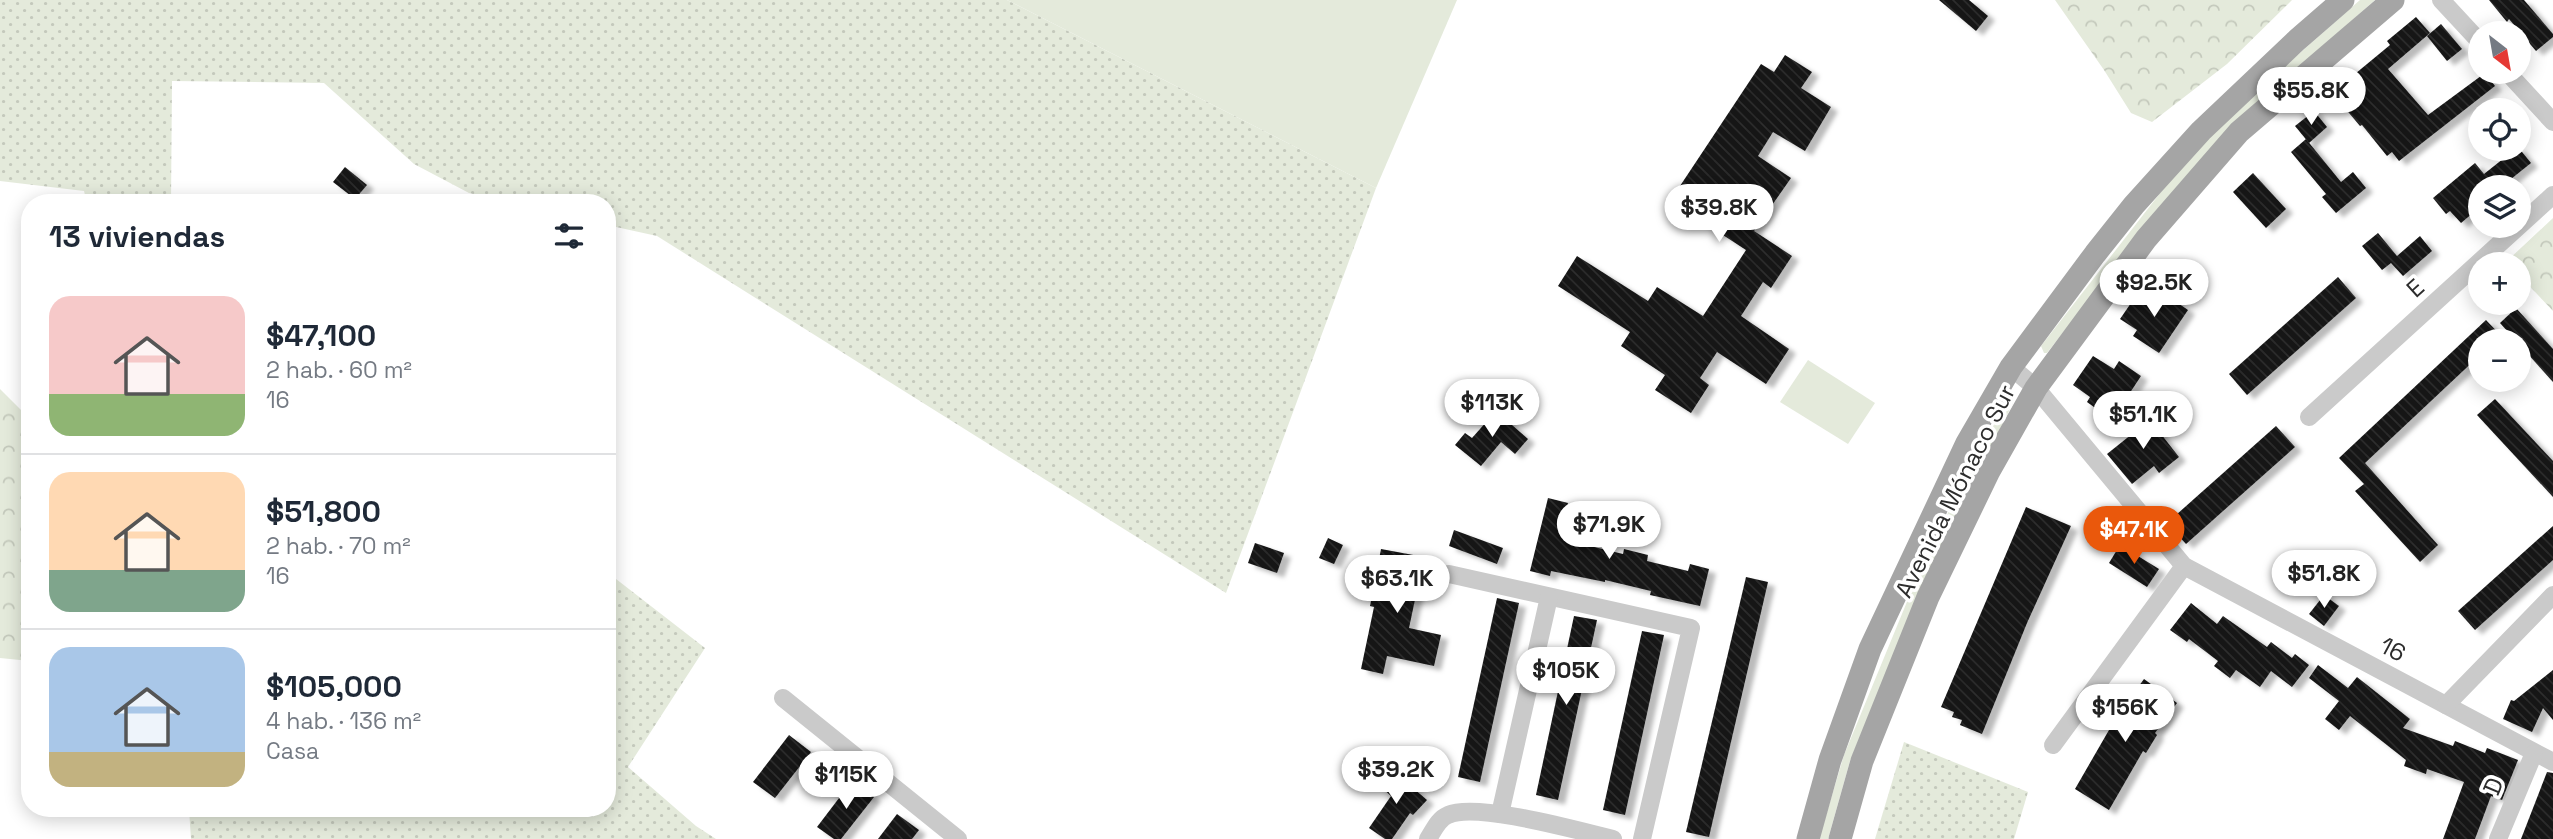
<!DOCTYPE html>
<html lang="es">
<meta charset="utf-8">
<style>
body{margin:0;font-family:"Space Grotesk",sans-serif;background:#f2f2f3;color:#1f2937;height:100vh;display:flex;flex-direction:column;font-size:26px;white-space:nowrap}
*{box-sizing:border-box;margin:0}
p{font-size:23px;color:#747a83}
.icon{flex:none;width:38px;height:38px;fill:none;stroke:currentColor;stroke-width:2;stroke-linecap:round;stroke-linejoin:round}
.map{position:relative;flex:1;overflow:hidden}
.drawer{position:absolute;left:21px;top:194px;width:595px;height:623px;display:flex;flex-direction:column;background:#fff;border-radius:28px;box-shadow:0 4px 18px #0003}
.drawer>*{flex:none}
.needle{width:46px;rotate:149deg}
.buttons{position:absolute;left:2468px;top:21px;display:grid;gap:14px}
.buttons a{display:grid;place-items:center;width:63px;height:63px;border-radius:50%;background:#fff;box-shadow:0 4px 18px #0003;font-size:35px}
.price{position:absolute;translate:-50% -60px;padding:0 16px;border-radius:24px;background:#fff;color:#222;font-size:23px;line-height:46px;filter:drop-shadow(0 2px 4px #0008)}
.price::after{content:'';position:absolute;left:50%;top:42px;width:21px;height:16px;margin-left:-10px;background:inherit;clip-path:polygon(0 0,100% 0,50% 100%)}
.price.on{background:#ea580c;color:#fff}
ul{padding:0;list-style:none}
li{display:flex;align-items:center;gap:21px;height:175px;padding:0 28px}
li+li{border-top:2px solid #e0e1e3}
li span{display:grid;place-items:center;flex:none;width:196px;height:140px;border-radius:21px;color:#555}
li>.icon{margin-inline-start:auto}
span .icon{width:84px;height:84px;fill:#fffc;stroke-width:1}
li b{font-size:30px}
h2{display:flex;justify-content:space-between;align-items:center;height:84px;padding:0 28px;font-size:30px}
.map>svg:first-child{display:block}
.grass{fill:#e4eadb}
.forest{fill:url(#forest-crowns)}
.garden{fill:url(#garden-dots)}
.building{fill:url(#building-back-hatch);filter:url(#shadow)}
.lines{fill:none;stroke-linecap:round;stroke-linejoin:round}
.minor{stroke:#cacaca;stroke-width:18}
.major{stroke:#a5a5a5;stroke-width:23}
.labels{text-anchor:middle;dominant-baseline:central;stroke-width:7;stroke-linejoin:round;paint-order:stroke}
.street-label{font-size:24px;fill:#2d2d2d;stroke:#fff}
</style>
<div class="map">
<svg width="2553" height="839" viewBox="0 0 2553 839">
<defs>
<pattern id="forest-crowns" width="20" height="18" patternUnits="userSpaceOnUse" patternTransform="scale(1.75)"><rect width="20" height="18" fill="#e4eadb"/><path d="M2 6a3 3 0 1 1 6 0M12 15a3 3 0 1 1 6 0" fill="none" stroke="#c4c9bc"/></pattern>
<pattern id="garden-dots" width="8" height="8" patternUnits="userSpaceOnUse" patternTransform="scale(1.75)"><rect width="8" height="8" fill="#e4eadb"/><path d="M2 2h.1M6 6h.1" fill="none" stroke="#c4c9bc" stroke-width="1.8" stroke-linecap="round"/></pattern>
<pattern id="building-back-hatch" width="6" height="6" patternUnits="userSpaceOnUse" patternTransform="scale(1.75)"><rect width="6" height="6" fill="#141414"/><path d="M-1 5l2 2M0 0l6 6M5-1l2 2" fill="none" stroke="#2e2e2e"/></pattern>
<filter id="shadow"><feDropShadow dx="7" dy="4.5" stdDeviation="2" flood-color="#0004"/></filter>
</defs>
<rect width="100%" height="100%" fill="#fff"/>
<g class="grass">
<polygon points="1007,0 1457,0 1376,188"/>
<polygon points="2360,0 2375,0 2230,128 2178,185 2047,353 2044,353 2041,346 2168,183 2225,119"/>
<polygon points="1808,360 1875,403 1848,444 1780,402"/>
<polygon points="2007,400 2013,403 1917,596 1850,761 1828,839 1819,839 1844,755 1911,592 1955,498"/>
</g>
<g class="forest">
<polygon points="2055,0 2292,0 2227,64 2152,122 2131,113 2104,70"/>
<polygon points="2553,218 2553,311 2518,274 2518,264 2510,264 2507,261"/>
<polygon points="0,389 30,419 30,661 0,658"/>
</g>
<g class="garden">
<polygon points="0,0 1007,0 1376,188 1226,593 657,236 607,225 607,203 513,203 469,193 414,164 324,83 172,81 171,203 87,203 84,191 0,181"/>
<polygon points="607,572 705,648 628,767 696,826 716,839 191,839 189,809 607,808"/>
<polygon points="1904,742 2028,792 2014,839 1875,839"/>
</g>
<g class="building">
<polygon points="1939,0 1969,0 1988,16 1976,31"/>
<polygon points="2489,0 2524,0 2553,34 2553,37 2536,51 2509,19 2507,22"/>
<polygon points="2416,17 2430,33 2388,69 2428,115 2485,73 2495,86 2399,161 2392,152 2387,156 2362,125 2360,126 2344,107 2349,102 2338,88 2390,45 2387,41"/>
<polygon points="2441,24 2462,49 2447,61 2427,36"/>
<polygon points="1785,55 1812,72 1801,88 1831,107 1805,151 1773,132 1758,156 1791,178 1754,231 1792,256 1771,288 1763,282 1741,316 1789,349 1766,384 1717,352 1700,378 1709,385 1691,413 1655,390 1665,375 1621,346 1630,332 1558,286 1577,256 1648,301 1657,287 1703,316 1746,250 1683,209 1690,198 1680,186 1761,64 1774,72"/>
<polygon points="2314,111 2327,127 2309,143 2295,126"/>
<polygon points="2306,139 2341,182 2353,172 2366,188 2336,213 2322,197 2326,194 2291,152"/>
<polygon points="2518,147 2531,163 2501,187 2480,187 2480,207 2461,223 2450,211 2446,214 2433,198 2475,163 2484,174"/>
<polygon points="345,167 367,185 355,199 333,182"/>
<polygon points="2253,173 2286,209 2266,228 2233,192"/>
<polygon points="2378,233 2397,256 2420,236 2432,251 2403,276 2391,263 2382,270 2362,246"/>
<polygon points="2338,277 2356,298 2247,395 2229,374"/>
<polygon points="2140,290 2160,303 2166,295 2188,310 2159,353 2133,336 2137,330 2120,319"/>
<polygon points="2516,308 2553,349 2553,382 2500,323"/>
<polygon points="2486,320 2506,341 2480,341 2480,355 2365,463 2438,545 2420,562 2355,491 2364,484 2339,458"/>
<polygon points="2093,356 2114,369 2119,361 2141,376 2112,420 2087,402 2090,397 2073,385"/>
<polygon points="2495,399 2553,461 2553,497 2477,415"/>
<polygon points="1496,411 1528,439 1515,454 1501,442 1481,466 1455,445 1465,433 1472,438"/>
<polygon points="2146,415 2179,457 2159,473 2154,466 2132,484 2107,454 2132,434 2127,430"/>
<polygon points="2276,426 2295,447 2186,544 2167,523"/>
<polygon points="1548,498 1568,503 1564,519 1591,525 1586,545 1623,554 1624,549 1648,555 1647,561 1688,571 1690,564 1709,569 1700,606 1650,595 1651,591 1605,580 1605,582 1551,571 1550,576 1530,571"/>
<polygon points="2026,507 2071,526 2027,623 1982,734 1960,725 1962,720 1952,717 1954,712 1941,707"/>
<polygon points="2553,526 2553,560 2475,630 2458,611"/>
<polygon points="1454,530 1503,548 1497,564 1449,546"/>
<polygon points="1328,538 1343,545 1334,564 1319,558"/>
<polygon points="1255,543 1284,553 1277,573 1248,563"/>
<polygon points="2120,545 2159,569 2147,587 2109,563"/>
<polygon points="1381,549 1424,557 1409,628 1441,635 1434,666 1387,656 1383,674 1361,669 1374,607 1370,606"/>
<polygon points="1746,577 1768,582 1709,837 1686,832"/>
<polygon points="2324,595 2339,606 2324,626 2309,614"/>
<polygon points="1497,598 1519,603 1480,782 1458,777"/>
<polygon points="2191,603 2217,624 2223,616 2267,647 2271,642 2292,658 2295,654 2309,665 2292,687 2271,671 2260,687 2236,670 2230,678 2214,666 2218,661 2189,639 2187,642 2170,630"/>
<polygon points="1574,616 1597,620 1558,800 1536,795"/>
<polygon points="1642,631 1664,635 1625,815 1603,810"/>
<polygon points="2318,665 2348,688 2357,677 2410,719 2403,728 2453,746 2455,741 2485,753 2487,748 2518,760 2502,800 2491,796 2475,839 2443,839 2464,782 2427,769 2426,774 2404,766 2406,760 2350,716 2339,730 2325,719 2339,701 2309,678"/>
<polygon points="2553,670 2553,720 2543,708 2532,732 2503,719 2511,700 2514,701"/>
<polygon points="2144,679 2177,703 2155,733 2157,735 2146,753 2143,751 2109,810 2075,789 2109,730 2106,728 2117,710 2120,712"/>
<polygon points="789,735 811,752 775,798 753,782"/>
<polygon points="1392,770 1427,800 1413,815 1410,813 1392,839 1385,839 1369,828 1391,796 1379,785"/>
<polygon points="2547,772 2553,773 2553,839 2521,839"/>
<polygon points="852,781 874,797 841,839 834,839 817,827"/>
<polygon points="897,814 919,830 912,839 878,839"/>
</g>
<g class="lines">
<g class="minor">
<polyline points="2441,0 2480,42"/>
<polyline points="2507,72 2553,122"/>
<polyline points="2011,367 2036,388 2184,566 2553,762"/>
<polyline points="2309,417 2553,195"/>
<polyline points="1449,574 1691,628 1642,839"/>
<polyline points="783,698 958,839"/>
<polyline points="2446,705 2553,595"/>
<polyline points="2053,745 2184,566"/>
<polyline points="1500,814 1549,597"/>
<path d="M1428,839C1434,830 1438,819 1448,815C1477,802 1579,831 1613,839"/>
<polyline points="2498,839 2534,753"/>
</g>
<g class="major">
<polyline points="1808,839 1830,760 1870,649 1967,443 2011,367 2095,254 2134,205 2201,131 2297,40 2343,0"/>
<polyline points="1840,839 1862,761 1928,597 1989,471 2036,388 2146,239 2239,132 2393,0"/>
</g>
</g>
<g class="labels">
<g class="street-label">
<text transform="translate(2415 288) rotate(-42)">E</text>
<text transform="translate(1955 491) rotate(-63)">Avenida Mónaco Sur</text>
<text transform="translate(2393 649) rotate(28)">16</text>
<text transform="translate(2493 786) rotate(-67)">D</text>
</g>
</g>
</svg>
<div class="buttons">
<a><svg class="needle" viewBox="-14 -14 28 28"><path d="M0-13l5 13h-10z" fill="#e53935"/><path d="M0 13l5-13h-10z" fill="#747a83"/></svg></a>
<a><svg class="icon" aria-label="locate" viewBox="0 0 24 24"><circle cx="12" cy="12" r="6"/><path d="M12 2v4M12 18v4M2 12h4M18 12h4"/></svg></a>
<a><svg class="icon" aria-label="layers" viewBox="0 0 24 24"><path d="M12 4l9 5-9 5-9-5zM3 14l9 5 9-5"/></svg></a>
<a>+</a>
<a>−</a>
</div>
<b class="price" style="left:2311px;top:127px">$55.8K</b>
<b class="price" style="left:1719px;top:244px">$39.8K</b>
<b class="price" style="left:2154px;top:319px">$92.5K</b>
<b class="price" style="left:1492px;top:439px">$113K</b>
<b class="price" style="left:2143px;top:451px">$51.1K</b>
<b class="price" style="left:1609px;top:561px">$71.9K</b>
<b class="price on" style="left:2134px;top:566px">$47.1K</b>
<b class="price" style="left:2324px;top:610px">$51.8K</b>
<b class="price" style="left:1397px;top:615px">$63.1K</b>
<b class="price" style="left:1566px;top:707px">$105K</b>
<b class="price" style="left:2125px;top:744px">$156K</b>
<b class="price" style="left:1396px;top:806px">$39.2K</b>
<b class="price" style="left:846px;top:811px">$115K</b>
<section class="drawer">
<h2>13 viviendas<svg class="icon" aria-label="filters" viewBox="0 0 24 24"><path d="M4 7h16M4 17h16"/><circle cx="9" cy="7" r="2"/><circle cx="15" cy="17" r="2"/></svg></h2>
<ul>
<li><span style="background:linear-gradient(#f6c9c9 70%,#8fb573 0)"><svg class="icon" aria-label="home" viewBox="0 0 24 24"><path d="M3 11l9-7 9 7M6 9v11h12V9"/></svg></span><div><b>$47,100</b><p>2 hab. · 60 m²</p><p>16</p></div></li>
<li><span style="background:linear-gradient(#ffd9b3 70%,#7fa58c 0)"><svg class="icon" aria-label="home" viewBox="0 0 24 24"><path d="M3 11l9-7 9 7M6 9v11h12V9"/></svg></span><div><b>$51,800</b><p>2 hab. · 70 m²</p><p>16</p></div></li>
<li><span style="background:linear-gradient(#a9c7e8 75%,#c2b280 0)"><svg class="icon" aria-label="home" viewBox="0 0 24 24"><path d="M3 11l9-7 9 7M6 9v11h12V9"/></svg></span><div><b>$105,000</b><p>4 hab. · 136 m²</p><p>Casa</p></div></li>
</ul>
</section>
</div>
